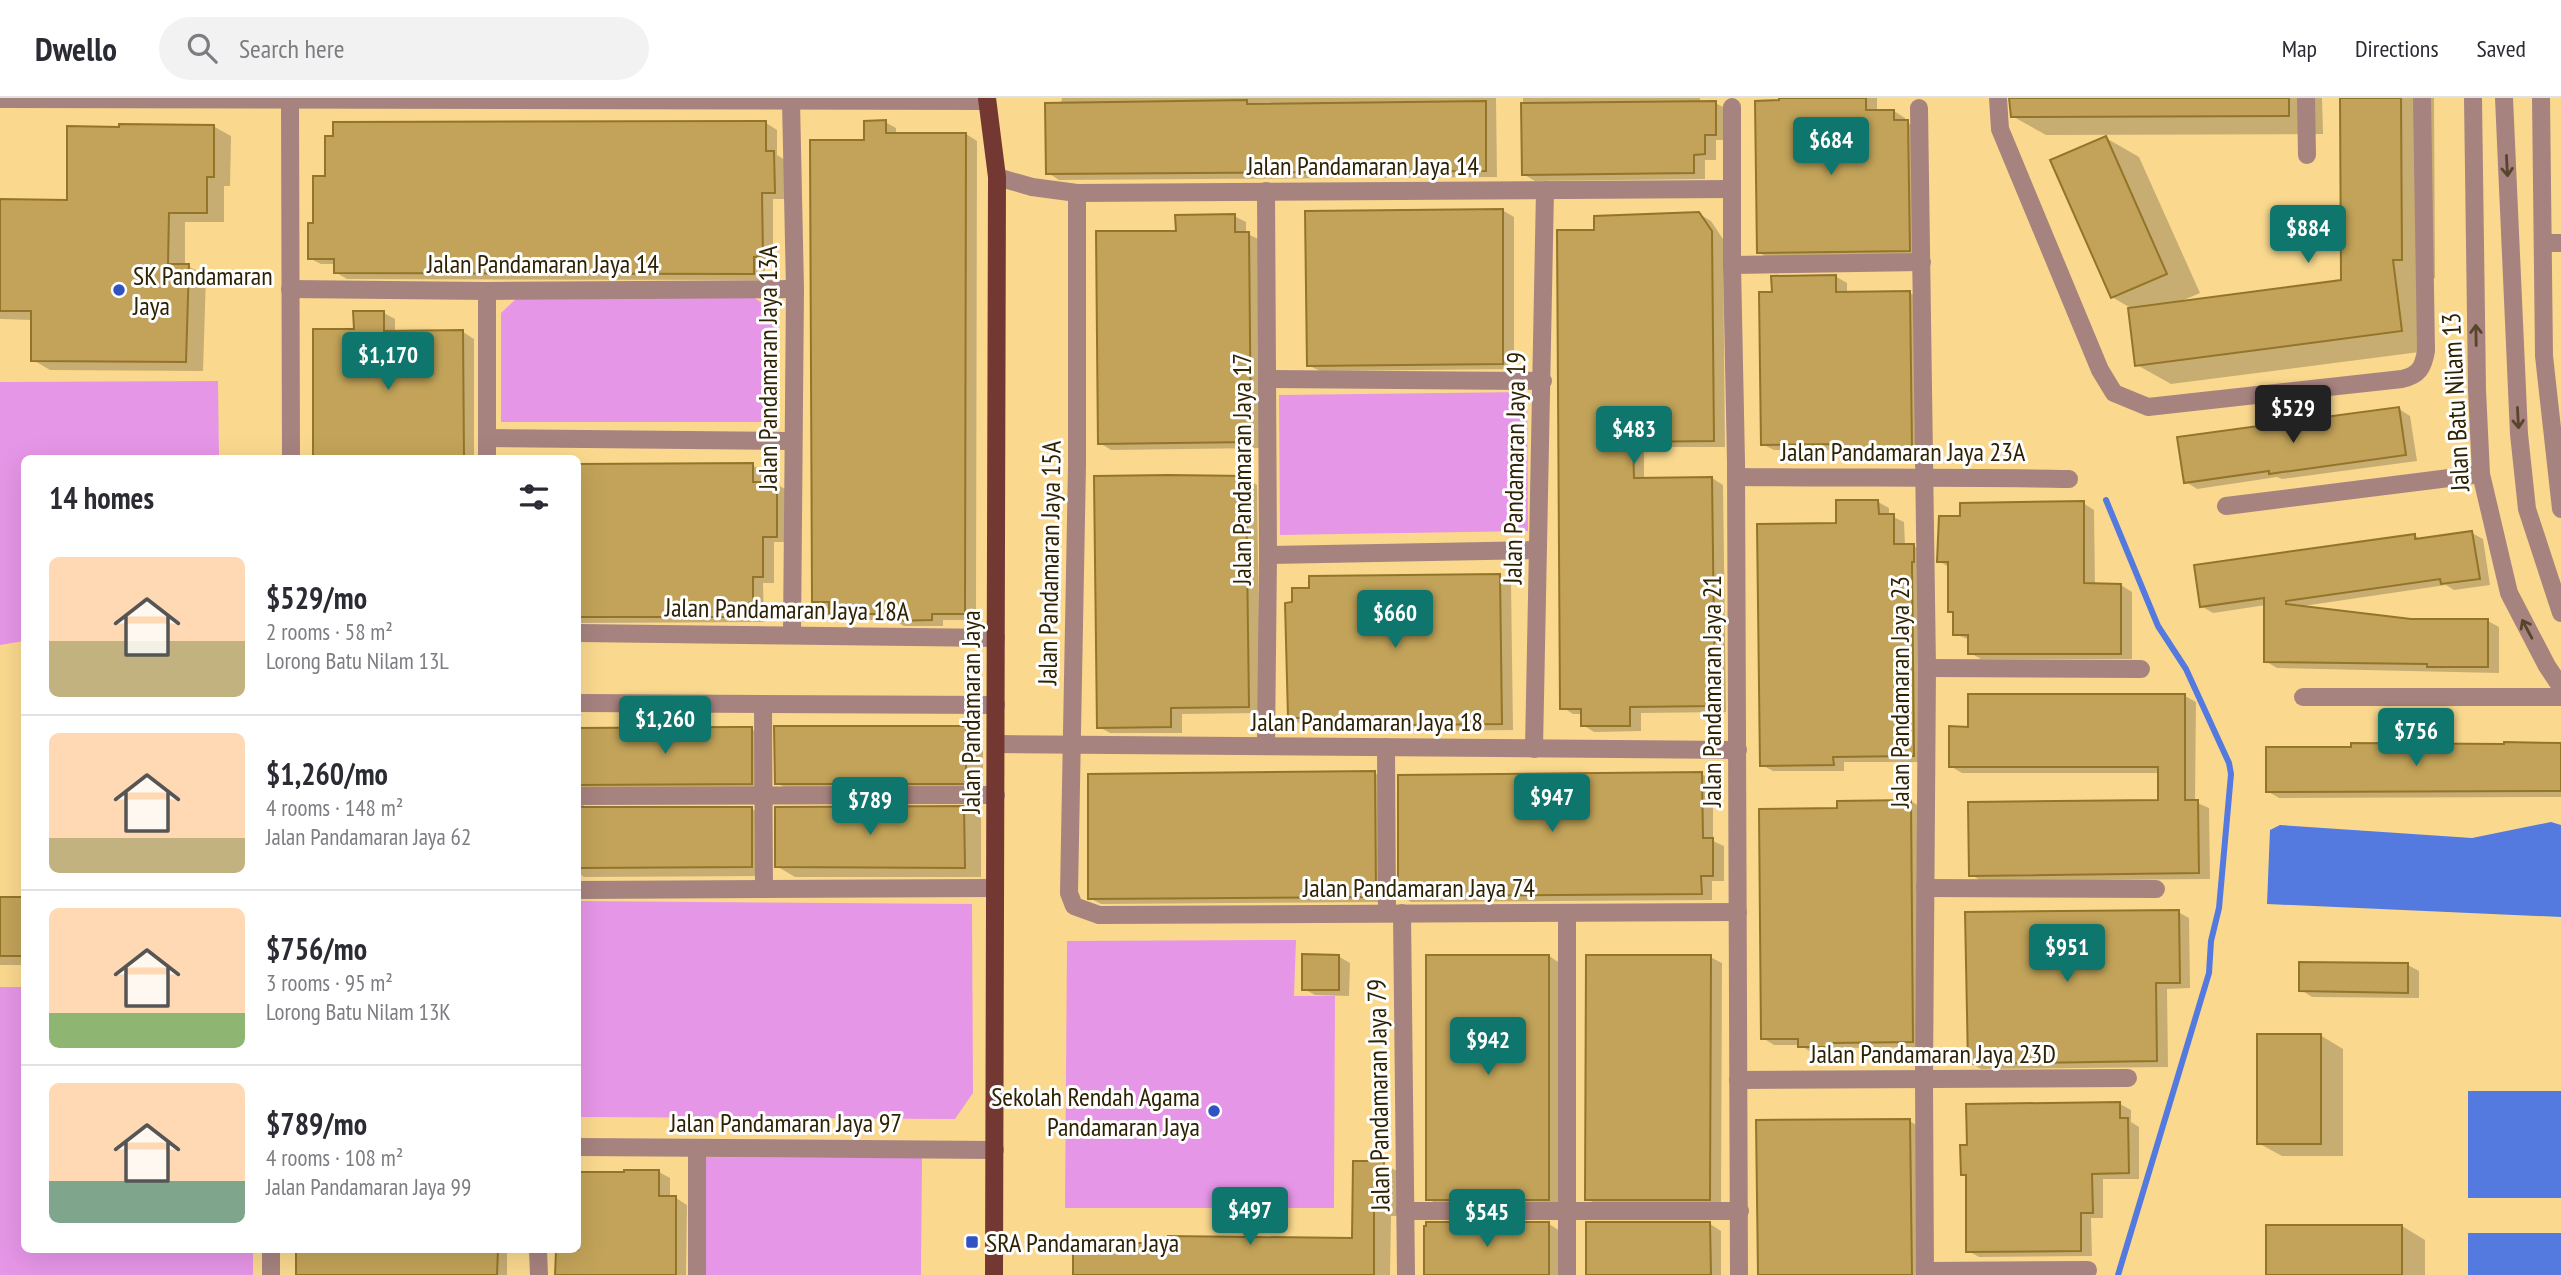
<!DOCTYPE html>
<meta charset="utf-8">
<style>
body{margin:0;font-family:"PT Sans Narrow",sans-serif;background:#f2f2f3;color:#2b2b33;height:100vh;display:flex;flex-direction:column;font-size:26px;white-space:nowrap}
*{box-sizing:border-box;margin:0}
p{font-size:23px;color:#7c7c81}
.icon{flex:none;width:38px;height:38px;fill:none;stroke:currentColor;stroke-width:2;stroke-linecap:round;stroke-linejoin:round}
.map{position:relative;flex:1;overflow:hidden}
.details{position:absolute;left:21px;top:357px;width:560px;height:798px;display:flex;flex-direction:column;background:#fff;border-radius:10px;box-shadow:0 7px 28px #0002}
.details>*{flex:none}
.price{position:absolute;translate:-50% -60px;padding:0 16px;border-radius:7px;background:#0f766e;color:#fff;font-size:23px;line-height:46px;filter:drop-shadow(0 2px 4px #0008)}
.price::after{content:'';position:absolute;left:50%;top:42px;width:21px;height:16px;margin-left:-10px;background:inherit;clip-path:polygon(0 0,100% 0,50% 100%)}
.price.on{background:#222;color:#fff}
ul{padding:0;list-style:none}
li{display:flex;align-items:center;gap:21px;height:175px;padding:0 28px}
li+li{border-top:2px solid #e1e1e2}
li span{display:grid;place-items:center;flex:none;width:196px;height:140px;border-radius:10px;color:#555}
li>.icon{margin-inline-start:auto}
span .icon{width:84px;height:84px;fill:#fffc;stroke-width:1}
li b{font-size:30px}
h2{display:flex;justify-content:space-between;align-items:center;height:84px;padding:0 28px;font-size:30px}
header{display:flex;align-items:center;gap:42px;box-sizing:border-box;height:98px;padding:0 35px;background:#fff;border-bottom:2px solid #e1e1e2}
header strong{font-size:33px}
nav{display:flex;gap:38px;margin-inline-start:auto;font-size:24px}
.search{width:490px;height:63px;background:#f2f2f3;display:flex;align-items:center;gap:18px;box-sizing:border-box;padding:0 24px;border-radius:38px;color:#7c7c81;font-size:26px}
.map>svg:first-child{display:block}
.green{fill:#e696e7}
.water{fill:#547ae0}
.shadow{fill:#0003}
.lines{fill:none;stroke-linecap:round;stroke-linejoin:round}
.stream{stroke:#547ae0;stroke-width:6}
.building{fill:#c2a359;stroke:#937529;stroke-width:2}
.minor{stroke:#a7837f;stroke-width:18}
.major{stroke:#743833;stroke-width:18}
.oneway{stroke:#59442e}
.poi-dot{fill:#3052c2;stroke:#fefefe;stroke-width:2.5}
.labels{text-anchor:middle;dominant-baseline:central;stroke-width:6;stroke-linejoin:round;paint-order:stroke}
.street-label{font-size:26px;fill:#2f2203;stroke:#fefefe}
.poi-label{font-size:26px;fill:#2f2203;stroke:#fefefe;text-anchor:start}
</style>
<header>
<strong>Dwello</strong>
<div class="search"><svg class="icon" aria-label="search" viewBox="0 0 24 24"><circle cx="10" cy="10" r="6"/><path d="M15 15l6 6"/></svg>Search here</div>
<nav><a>Map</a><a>Directions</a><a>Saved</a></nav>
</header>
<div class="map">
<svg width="2561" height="1177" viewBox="0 0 2561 1177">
<rect width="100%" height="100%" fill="#fad98f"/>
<g class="green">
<polygon points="517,200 755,200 774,214 774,324 501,324 501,215"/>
<polygon points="218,283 219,360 24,360 24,543 0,547 0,284"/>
<polygon points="1527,294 1528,433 1280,437 1279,297"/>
<polygon points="578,803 972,806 973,995 955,1021 578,1019"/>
<polygon points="1296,842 1294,898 1335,898 1334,1110 1065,1110 1067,843"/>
<polygon points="0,889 24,889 24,1152 253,1152 253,1177 0,1177"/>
<polygon points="703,1059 922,1060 921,1177 702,1177"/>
</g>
<g class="water">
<polygon points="2551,724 2561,727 2561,819 2267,806 2270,732 2280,727 2472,740"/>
<rect x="2468" y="993" width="93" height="107"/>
<rect x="2468" y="1135" width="93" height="42"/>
</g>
<g class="shadow">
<polygon points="1062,0 1496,0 1497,79 1059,82 1048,75"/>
<polygon points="1523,0 1700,0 1700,5 1715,5 1727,11 1727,42 1716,42 1716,62 1705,62 1705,81 1535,83 1523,76"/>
<polygon points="1781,0 1877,0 1877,13 1894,13 1905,20 1905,24 1919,30 1920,158 1770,161 1758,154"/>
<polygon points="2011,0 2322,0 2323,36 2046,37 2012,18"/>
<polygon points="2342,0 2434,0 2435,180 2426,180 2435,252 2171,286 2137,267 2129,209 2112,199 2106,40 2139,59 2200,195 2179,204 2343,184"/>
<polygon points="885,24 896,30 896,37 966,36 977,43 976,522 943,522 943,528 904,528 893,522 842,522 831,515 831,510 825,510 814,503 866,44"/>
<polygon points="766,25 777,32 777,57 785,62 786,101 773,101 773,164 765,164 765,182 347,181 335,174 335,166 321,166 309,160"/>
<polygon points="213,28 231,38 230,88 224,88 224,124 185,124 185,167 206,177 203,273 50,272 33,262 33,222 0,221 0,103 69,104"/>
<polygon points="1502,112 1514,119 1514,271 1320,273 1308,267"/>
<polygon points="1699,116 1711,123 1723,141 1725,349 1644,349 1644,381 1712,380 1723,387 1726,614 1641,615 1641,633 1594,634 1583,627 1582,616 1573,616 1562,609 1596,134"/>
<polygon points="1234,118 1246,124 1246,135 1260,142 1262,350 1111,352 1100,345 1177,134"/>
<polygon points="1835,178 1847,185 1847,196 1910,195 1921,201 1923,356 1854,356 1846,352 1774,352 1762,346 1773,195"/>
<polygon points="384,215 395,221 395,234 463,234 474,241 474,360 315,360 315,233 356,233"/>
<polygon points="2399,311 2410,318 2417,363 2282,381 2277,379 2197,391 2186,384"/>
<polygon points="578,367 752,367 763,373 763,386 776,386 787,392 787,444 774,444 774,485 763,485 764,524 578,525"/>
<polygon points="1246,380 1257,387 1260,615 1182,616 1182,635 1110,635 1099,629"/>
<polygon points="1878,404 1889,410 1889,417 1904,424 1905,448 1913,448 1925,454 1925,664 1844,664 1844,673 1773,673 1762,667"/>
<polygon points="2083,405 2094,412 2095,487 2121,487 2132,494 2132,561 1981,561 1970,555 1970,542 1955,536 1955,516 1949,513 1950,470 1939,463 1962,420"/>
<polygon points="2472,435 2483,441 2490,487 2454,492 2446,487 2303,508 2411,523 2488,523 2499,529 2499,575 2277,570 2265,563 2266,507 2213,515 2201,508 2414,437 2422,442"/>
<polygon points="1500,478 1511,484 1513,632 1322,634 1310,625 1301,626 1289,619 1294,506"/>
<polygon points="2185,598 2196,604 2195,704 2209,710 2210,781 1982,783 1971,777 2160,704 2160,675 1962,675 1950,668 1970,631"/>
<polygon points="966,630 983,640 983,695 794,695 777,685"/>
<polygon points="578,631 751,631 769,641 769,695 586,701 583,711 752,711 769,721 769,778 584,779 578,775"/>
<polygon points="2561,646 2561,699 2279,700 2267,693"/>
<polygon points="1374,675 1386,681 1386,804 1101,806 1090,800"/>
<polygon points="1701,676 1713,682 1713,743 1724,748 1724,783 1712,783 1712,802 1411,804 1400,797"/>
<polygon points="1911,703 1922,710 1924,949 1841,950 1842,954 1811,954 1800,947 1774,947 1763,940 1838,712"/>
<polygon points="964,710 981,720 981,779 795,779 778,769 777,711"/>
<polygon points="0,800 15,800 24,806 24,867 0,867"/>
<polygon points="2178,814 2189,820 2190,890 2167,891 2168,969 1981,971 1970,965"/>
<polygon points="1338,858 1350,865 1349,898 1315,897 1304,891"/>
<polygon points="1549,858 1560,865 1560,1107 1439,1107 1428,1101"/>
<polygon points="1710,859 1722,865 1721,1107 1598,1107 1587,1101"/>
<polygon points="2408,867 2419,873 2419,900 2312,899 2301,892"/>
<polygon points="2320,937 2343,951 2343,1058 2282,1058 2258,1045"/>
<polygon points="2120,1006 2131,1012 2131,1024 2139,1029 2139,1081 2103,1081 2103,1120 2091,1120 2092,1158 1979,1159 1968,1153 1967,1079 1963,1076"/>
<polygon points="1909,1023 1921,1029 1922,1177 1759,1177"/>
<polygon points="1383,1065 1400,1075 1399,1118 1391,1118 1390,1177 1075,1177 1170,1147 1354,1142"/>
<polygon points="659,1074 670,1080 670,1100 676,1100 687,1107 686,1177 557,1177 557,1152 578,1152 578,1076"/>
<polygon points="1549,1126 1560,1133 1560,1177 1425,1177"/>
<polygon points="1710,1126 1721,1133 1721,1177 1588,1177"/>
<polygon points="2402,1128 2425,1142 2425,1177 2268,1177"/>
<rect x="298" y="1152" width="209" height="25"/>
</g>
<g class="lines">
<polyline class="stream" points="2106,402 2158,528 2186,571 2229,665 2231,676 2219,810 2211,843 2209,875 2118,1177"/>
</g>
<g class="building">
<polygon points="1779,0 1866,0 1866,12 1894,12 1894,22 1908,22 1910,153 1757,155 1755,3 1779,2"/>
<polygon points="2009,0 2289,0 2289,18 2011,19"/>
<polygon points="2340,0 2401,0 2402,162 2393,162 2402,233 2135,268 2128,210 2341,182"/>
<polygon points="1247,2 1247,6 1486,3 1486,73 1046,76 1045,5"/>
<polygon points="1716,3 1716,37 1705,37 1705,56 1694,57 1694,75 1522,77 1521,5"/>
<polygon points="886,22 886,35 966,35 965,516 932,516 932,522 891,523 891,516 829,516 829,504 812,504 810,42 864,42 864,23"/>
<polygon points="766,23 766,53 774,53 775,95 762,95 763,158 754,159 754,176 334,175 334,161 308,161 308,125 313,125 313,78 325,78 325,38 333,38 333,24"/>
<polygon points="119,26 214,27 214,79 207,79 207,115 169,115 168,166 189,166 186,264 31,263 31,213 0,213 0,101 67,102 67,28 119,29"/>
<polygon points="2106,38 2167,176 2111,200 2050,62"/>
<polygon points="1503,111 1503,266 1307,268 1305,113"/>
<polygon points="1699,114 1712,133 1714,343 1633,344 1634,380 1712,379 1715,608 1630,609 1630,628 1581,628 1581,611 1560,611 1557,132 1594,132 1594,118"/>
<polygon points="1235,116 1235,134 1249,134 1251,344 1098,346 1096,133 1176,133 1175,117"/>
<polygon points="1836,177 1836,194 1910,193 1912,350 1841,351 1841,346 1761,347 1759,194 1772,194 1771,178"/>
<polygon points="353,213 384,213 384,233 463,232 464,360 313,360 313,231 354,231"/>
<polygon points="2399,309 2406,357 2269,376 2269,373 2184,385 2177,339"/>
<polygon points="753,365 753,384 777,384 777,439 763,439 763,479 753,479 753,519 578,519 578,366"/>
<polygon points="1168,377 1246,378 1249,609 1171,610 1171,629 1097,630 1094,378"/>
<polygon points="1836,402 1878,402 1879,416 1894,416 1894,446 1914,446 1914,464 1912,464 1914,658 1833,659 1834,667 1760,668 1757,426 1836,425"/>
<polygon points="2084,403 2084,485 2121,486 2121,556 1968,556 1968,537 1953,537 1953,514 1948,514 1948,464 1937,464 1939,418 1960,418 1960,405"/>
<polygon points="2472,433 2480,481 2441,486 2440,481 2286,503 2286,506 2411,521 2488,521 2488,569 2427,569 2427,566 2264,564 2264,500 2200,509 2194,467 2415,436 2415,441"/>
<polygon points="1500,476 1502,626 1309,628 1309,620 1288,620 1285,505 1292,504 1292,490 1309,490 1309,478"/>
<polygon points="1968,596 2185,596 2185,702 2198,702 2199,775 1969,778 1968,704 2158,702 2158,669 1949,669 1949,628 1968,629"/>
<polygon points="774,628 966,628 966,686 775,686"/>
<polygon points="735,629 752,629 752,686 578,687 578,630"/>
<polygon points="2504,644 2561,645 2561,693 2266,694 2266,649 2351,649 2351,645 2504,646"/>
<polygon points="1375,673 1376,799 1088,801 1088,676"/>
<polygon points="1702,674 1703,740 1713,740 1713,778 1701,778 1702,796 1398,798 1398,677"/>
<polygon points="1911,702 1913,944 1831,945 1831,949 1798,949 1798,941 1761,941 1759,711 1837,710 1837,703"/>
<polygon points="964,708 965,770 775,769 775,709"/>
<polygon points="578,709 752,709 752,769 578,770"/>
<rect x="0" y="799" width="24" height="59"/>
<polygon points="2179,812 2180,885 2156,885 2157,963 1968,966 1965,814"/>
<polygon points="1302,856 1339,857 1339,892 1302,892"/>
<rect x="1426" y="857" width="123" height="245"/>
<polygon points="1586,857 1711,857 1710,1102 1585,1102"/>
<polygon points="2299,864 2408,865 2408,895 2299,893"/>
<rect x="2257" y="936" width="64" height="110"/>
<polygon points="2120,1004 2120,1020 2128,1020 2129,1075 2092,1076 2093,1115 2081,1115 2081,1153 1966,1154 1966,1077 1961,1077 1960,1047 1967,1047 1966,1006"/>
<polygon points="1910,1021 1912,1177 1758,1177 1756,1022"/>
<polygon points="1353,1063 1384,1063 1383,1109 1374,1109 1374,1177 1073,1177 1073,1145 1168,1145 1168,1138 1352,1140"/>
<polygon points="624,1072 659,1072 659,1098 676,1098 676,1177 555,1177 556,1152 578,1152 578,1074 624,1074"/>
<polygon points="1426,1124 1549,1124 1549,1177 1424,1177 1424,1128 1426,1128"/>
<polygon points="1586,1124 1710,1124 1711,1177 1586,1177"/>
<rect x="2266" y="1127" width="136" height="50"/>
<polygon points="296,1152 498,1152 497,1177 296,1177"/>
</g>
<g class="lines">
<g class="minor">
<polyline points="290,0 291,360"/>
<path d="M1998,0L2000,31L2100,272L2114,295L2148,309L2402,281C2419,277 2423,270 2426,253L2422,0"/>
<polyline points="2306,0 2307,57"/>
<polyline points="2473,0 2477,292 2481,376 2509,495 2547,568 2561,589"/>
<polyline points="2504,0 2519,336 2527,411 2561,515"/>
<polyline points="2541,0 2544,258 2561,411"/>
<polyline points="0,1 987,3"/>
<polyline points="791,3 795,191 792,537"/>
<polyline points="1732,9 1732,167 1736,363 1739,1177"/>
<polyline points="1919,10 1927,570 1924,980 1925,1177"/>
<polyline points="997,79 1032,89 1077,95 1732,91"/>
<polyline points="1077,95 1077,367 1069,795 1074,808 1099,817 1738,814"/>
<polyline points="2543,145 2561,145"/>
<polyline points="1732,167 1922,164"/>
<polyline points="290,191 487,193 795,191"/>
<polyline points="1268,281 1543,283"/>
<polyline points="487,340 793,343"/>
<polyline points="487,360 487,193"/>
<path d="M1736,379C1847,380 1958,379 2069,381"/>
<polyline points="2226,408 2481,376"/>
<polyline points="1268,457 1537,452"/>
<polyline points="578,535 996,540"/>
<polyline points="1927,570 2141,571"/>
<polyline points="2303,599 2561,599"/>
<polyline points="578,605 996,607"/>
<polyline points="763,606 764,791"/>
<polyline points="996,646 1738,652"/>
<polyline points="1266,648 1268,457 1266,93"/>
<polyline points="1386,649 1387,815"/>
<polyline points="1534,651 1545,92"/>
<polyline points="578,698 996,697"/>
<polyline points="1925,790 2156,791"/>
<polyline points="578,792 995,790"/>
<polyline points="1402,815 1406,1177"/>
<polyline points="1738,982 2128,980"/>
<polyline points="578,1049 995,1052"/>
<polyline points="697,1050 697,1177"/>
<polyline points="1405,1113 1740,1113"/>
<polyline points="538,1152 539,1177"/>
<polyline points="1925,1173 2088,1172"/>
<polyline points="271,1177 271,1152"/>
<polyline points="1567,1177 1567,815"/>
</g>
<polyline class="major" points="987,0 997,79 994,1177"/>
</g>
<defs><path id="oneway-shaft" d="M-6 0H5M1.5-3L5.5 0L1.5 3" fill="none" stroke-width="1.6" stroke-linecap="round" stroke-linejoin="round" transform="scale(1.75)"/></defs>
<g class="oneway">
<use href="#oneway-shaft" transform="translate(2507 68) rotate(87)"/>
<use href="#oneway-shaft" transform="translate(2476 237) rotate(-91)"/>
<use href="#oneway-shaft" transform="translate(2518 320) rotate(87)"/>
<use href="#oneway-shaft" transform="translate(2527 531) rotate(-118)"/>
</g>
<g class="poi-dot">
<circle cx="119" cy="192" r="7"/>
<circle cx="1214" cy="1013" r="7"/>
<rect x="965" y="1137" width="14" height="14" rx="3.5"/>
</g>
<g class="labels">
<g class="street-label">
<text x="1363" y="67">Jalan Pandamaran Jaya 14</text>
<text x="543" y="165">Jalan Pandamaran Jaya 14</text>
<text transform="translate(767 270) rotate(-90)">Jalan Pandamaran Jaya 13A</text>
<text transform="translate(2455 304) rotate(-93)">Jalan Batu Nilam 13</text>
<text x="1903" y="353">Jalan Pandamaran Jaya 23A</text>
<text transform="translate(1514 370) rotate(-89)">Jalan Pandamaran Jaya 19</text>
<text transform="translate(1241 371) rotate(-90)">Jalan Pandamaran Jaya 17</text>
<text transform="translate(1049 465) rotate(-89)">Jalan Pandamaran Jaya 15A</text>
<text transform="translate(787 511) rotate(1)">Jalan Pandamaran Jaya 18A</text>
<text transform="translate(1711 593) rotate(-90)">Jalan Pandamaran Jaya 21</text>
<text transform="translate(1899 594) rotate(-90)">Jalan Pandamaran Jaya 23</text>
<text transform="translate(970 614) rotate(-90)">Jalan Pandamaran Jaya</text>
<text x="1367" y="623">Jalan Pandamaran Jaya 18</text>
<text x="1419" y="789">Jalan Pandamaran Jaya 74</text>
<text x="1933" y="955">Jalan Pandamaran Jaya 23D</text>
<text transform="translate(1378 997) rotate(-91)">Jalan Pandamaran Jaya 79</text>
<text x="786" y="1024">Jalan Pandamaran Jaya 97</text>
</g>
<g class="poi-label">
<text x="133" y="177">SK Pandamaran<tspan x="133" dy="30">Jaya</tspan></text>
<text x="1200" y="998" text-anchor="end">Sekolah Rendah Agama<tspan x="1200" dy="30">Pandamaran Jaya</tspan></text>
<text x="986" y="1144">SRA Pandamaran Jaya</text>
</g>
</g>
</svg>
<b class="price" style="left:1831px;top:79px">$684</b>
<b class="price" style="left:2308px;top:167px">$884</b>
<b class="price" style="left:388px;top:294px">$1,170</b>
<b class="price on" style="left:2293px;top:347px">$529</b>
<b class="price" style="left:1634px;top:368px">$483</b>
<b class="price" style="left:1395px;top:552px">$660</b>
<b class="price" style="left:665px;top:658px">$1,260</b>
<b class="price" style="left:2416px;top:670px">$756</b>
<b class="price" style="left:1552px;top:736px">$947</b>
<b class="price" style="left:870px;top:739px">$789</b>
<b class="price" style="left:2067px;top:886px">$951</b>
<b class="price" style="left:1488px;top:979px">$942</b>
<b class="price" style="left:1250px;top:1149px">$497</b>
<b class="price" style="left:1487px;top:1151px">$545</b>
<section class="details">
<h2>14 homes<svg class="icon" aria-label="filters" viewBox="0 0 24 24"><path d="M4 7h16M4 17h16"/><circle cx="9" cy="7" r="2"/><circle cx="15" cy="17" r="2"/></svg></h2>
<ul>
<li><span style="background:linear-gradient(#ffd9b3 60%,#c2b280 0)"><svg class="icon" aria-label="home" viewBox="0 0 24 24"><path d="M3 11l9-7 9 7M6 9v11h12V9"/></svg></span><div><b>$529/mo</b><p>2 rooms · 58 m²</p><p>Lorong Batu Nilam 13L</p></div></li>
<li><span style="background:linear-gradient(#ffd9b3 75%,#c2b280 0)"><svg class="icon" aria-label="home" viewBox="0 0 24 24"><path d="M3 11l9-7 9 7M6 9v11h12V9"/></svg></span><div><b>$1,260/mo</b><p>4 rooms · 148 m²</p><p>Jalan Pandamaran Jaya 62</p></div></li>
<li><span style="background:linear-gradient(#ffd9b3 75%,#8fb573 0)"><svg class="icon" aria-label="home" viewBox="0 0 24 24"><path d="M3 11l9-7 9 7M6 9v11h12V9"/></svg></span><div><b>$756/mo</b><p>3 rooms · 95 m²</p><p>Lorong Batu Nilam 13K</p></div></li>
<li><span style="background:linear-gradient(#ffd9b3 70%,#7fa58c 0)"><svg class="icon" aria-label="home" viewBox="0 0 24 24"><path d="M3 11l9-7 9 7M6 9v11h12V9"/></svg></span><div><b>$789/mo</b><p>4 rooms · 108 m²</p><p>Jalan Pandamaran Jaya 99</p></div></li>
</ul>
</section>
</div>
